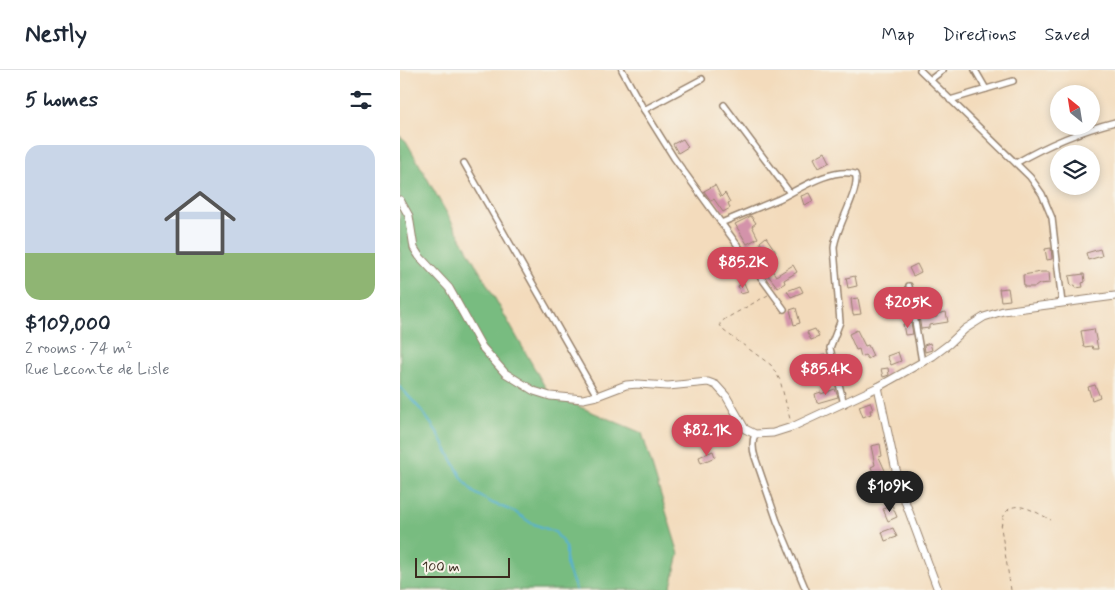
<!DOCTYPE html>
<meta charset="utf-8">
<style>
body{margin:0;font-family:Mynerve,sans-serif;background:#f6f6f7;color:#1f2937;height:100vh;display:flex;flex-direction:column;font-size:19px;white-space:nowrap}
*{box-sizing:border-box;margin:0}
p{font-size:16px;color:#747a83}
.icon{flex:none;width:28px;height:28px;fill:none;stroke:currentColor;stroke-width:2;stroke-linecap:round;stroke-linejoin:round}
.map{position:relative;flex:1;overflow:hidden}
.panel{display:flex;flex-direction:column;background:#fff;width:400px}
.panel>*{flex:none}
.needle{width:32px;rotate:330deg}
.tools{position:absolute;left:650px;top:15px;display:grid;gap:10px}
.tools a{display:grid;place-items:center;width:50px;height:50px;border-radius:50%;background:#fff;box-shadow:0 2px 8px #0003;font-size:25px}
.scale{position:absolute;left:15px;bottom:12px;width:95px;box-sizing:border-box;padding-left:5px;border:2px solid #3b2a1e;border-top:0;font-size:14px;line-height:18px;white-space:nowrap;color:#3b2a1e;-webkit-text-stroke:4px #f7f3e8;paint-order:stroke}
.price{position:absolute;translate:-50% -42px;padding:0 11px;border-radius:18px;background:#d1495b;color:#fff;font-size:16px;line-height:32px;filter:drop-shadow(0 1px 2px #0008)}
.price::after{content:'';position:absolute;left:50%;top:30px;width:15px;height:11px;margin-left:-8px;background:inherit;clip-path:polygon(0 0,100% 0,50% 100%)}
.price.on{background:#222;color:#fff}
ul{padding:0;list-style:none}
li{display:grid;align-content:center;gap:10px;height:265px;padding:0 25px}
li+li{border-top:1px solid #e0e1e3}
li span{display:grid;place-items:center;height:155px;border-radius:15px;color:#555}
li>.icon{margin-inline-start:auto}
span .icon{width:90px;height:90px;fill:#fffc;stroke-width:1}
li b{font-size:21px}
h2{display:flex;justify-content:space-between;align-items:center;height:60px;padding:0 25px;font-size:21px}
header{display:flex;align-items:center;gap:30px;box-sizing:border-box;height:70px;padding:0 25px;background:#fff;border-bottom:1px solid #e0e1e3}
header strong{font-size:24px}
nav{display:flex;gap:28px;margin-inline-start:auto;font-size:18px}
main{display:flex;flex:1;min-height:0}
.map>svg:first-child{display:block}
.forest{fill:#78bc80;stroke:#5a734f}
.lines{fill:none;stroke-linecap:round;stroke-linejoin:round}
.stream{stroke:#55b1d3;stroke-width:2}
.building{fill:#d393aa}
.street-casing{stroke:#97826d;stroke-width:8}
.secondary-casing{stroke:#97826d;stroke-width:9}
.path{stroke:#97826d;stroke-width:1;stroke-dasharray:4 4;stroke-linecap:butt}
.street{stroke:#fff;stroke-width:5}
.secondary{stroke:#fff;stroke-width:7}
</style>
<header>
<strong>Nestly</strong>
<nav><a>Map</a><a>Directions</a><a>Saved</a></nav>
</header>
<main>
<section class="panel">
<h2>5 homes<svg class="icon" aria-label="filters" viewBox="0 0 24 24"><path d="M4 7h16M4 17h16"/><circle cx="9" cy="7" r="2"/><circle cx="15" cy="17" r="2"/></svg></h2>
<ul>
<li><span style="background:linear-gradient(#c9d6e8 70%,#8fb573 0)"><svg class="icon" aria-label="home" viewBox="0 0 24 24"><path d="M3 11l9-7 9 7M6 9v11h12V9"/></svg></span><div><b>$109,000</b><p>2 rooms · 74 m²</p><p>Rue Leconte de Lisle</p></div></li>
</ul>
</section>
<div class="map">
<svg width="715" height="520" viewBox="0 0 715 520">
<rect width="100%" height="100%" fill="#f7f3e8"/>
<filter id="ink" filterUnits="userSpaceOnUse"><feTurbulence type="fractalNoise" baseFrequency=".02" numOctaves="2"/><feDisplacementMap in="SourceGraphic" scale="10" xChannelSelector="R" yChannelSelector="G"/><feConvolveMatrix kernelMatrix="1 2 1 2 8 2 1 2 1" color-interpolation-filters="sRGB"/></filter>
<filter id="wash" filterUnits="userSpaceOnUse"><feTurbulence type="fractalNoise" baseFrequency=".0096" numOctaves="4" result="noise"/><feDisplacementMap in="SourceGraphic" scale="20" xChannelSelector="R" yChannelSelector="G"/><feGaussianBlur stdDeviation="1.12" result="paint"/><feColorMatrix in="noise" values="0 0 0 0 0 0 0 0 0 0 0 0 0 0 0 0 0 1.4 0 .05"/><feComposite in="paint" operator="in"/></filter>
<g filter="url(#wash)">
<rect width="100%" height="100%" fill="#f3dbbc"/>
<polygon class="forest" points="0,66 6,71 149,324 242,363 279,484 270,520 0,520"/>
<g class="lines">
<polyline class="stream" points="0,317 22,341 37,362 62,408 73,422 92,433 115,442 131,453 155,462 166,477 166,494 176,520"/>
</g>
<g id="blocks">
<g class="building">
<polygon points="283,69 288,77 278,83 273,74"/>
<polygon points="425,82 430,92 419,98 414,88"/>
<polygon points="315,115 321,127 325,123 330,132 328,133 330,138 323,142 314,129 311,131 304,121"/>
<polygon points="409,123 413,131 404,135 401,126"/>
<polygon points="351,146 356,153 352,156 358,168 347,174 335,154"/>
<polygon points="366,167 376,182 365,190 376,206 393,195 397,202 384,210 385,213 378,218 353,186 364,179 360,172"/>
<polygon points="651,178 652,189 647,190 645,179"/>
<polygon points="700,179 702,186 688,190 686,183"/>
<polygon points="517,194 521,202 513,206 509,198"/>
<polygon points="641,202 649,202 650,213 639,214 635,217 624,217 623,205"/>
<polygon points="684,204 685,212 682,213 683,217 676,218 675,215 671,216 669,206"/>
<polygon points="455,206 457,216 448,218 446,208"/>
<polygon points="344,213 348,222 341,224 338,216"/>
<polygon points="400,216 403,222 391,227 387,221"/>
<polygon points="608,218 610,230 601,231 599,219"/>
<polygon points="458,228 461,244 453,245 451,229"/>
<polygon points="525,233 527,248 537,247 537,244 546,242 548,252 529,255 529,258 521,259 517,234"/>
<polygon points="396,238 400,253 394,255 390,240"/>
<polygon points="511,253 513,264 505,265 503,254"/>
<polygon points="415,259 419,267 411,270 407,262"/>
<polygon points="694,259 698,279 693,279 692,276 684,277 681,261"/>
<polygon points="457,260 465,276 468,275 473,286 468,289 465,285 461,287 459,279 456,280 449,264"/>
<polygon points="530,273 532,280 525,282 524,275"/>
<polygon points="498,282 501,291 491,295 487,286"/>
<polygon points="425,284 427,289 407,297 405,291"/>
<polygon points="430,298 433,307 427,309 424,300"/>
<polygon points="488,298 489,305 483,307 481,299"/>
<polygon points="695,315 700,327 692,330 688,317"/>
<polygon points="435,319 438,327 417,333 415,324 421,322 421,324"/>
<polygon points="470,332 473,340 470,340 471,344 463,347 459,336"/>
<polygon points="480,374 482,386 479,387 487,405 476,410 471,397 475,395 471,376"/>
<polygon points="313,381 315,387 301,393 299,387"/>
<polygon points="475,417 479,425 469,429 466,421"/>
<polygon points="492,435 497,447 488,451 483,439"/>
<polygon points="493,458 497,467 485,471 482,462"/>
</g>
</g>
</g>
<g filter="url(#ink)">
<use href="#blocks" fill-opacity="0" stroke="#97826d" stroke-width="1"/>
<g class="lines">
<g class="street-casing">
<g id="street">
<polyline points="222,0 244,40 274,88 384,239"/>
<polyline points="520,0 630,107 642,124 652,148 662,233"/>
<polyline points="575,0 586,19"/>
<polyline points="530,10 543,0"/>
<polyline points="550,30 613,11"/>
<polyline points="324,35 390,123"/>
<polyline points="244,40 302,9"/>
<polyline points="64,93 197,326"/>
<path d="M616,93C647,75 680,61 715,52"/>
<path d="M321,153C340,145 360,137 379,129C399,119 432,97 455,104C462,117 435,159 434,178L440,252L430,278L444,334"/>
<polyline points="509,216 522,292"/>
<path d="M355,364C352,372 352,378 355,387L377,451L406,520"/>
</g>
</g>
<g class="secondary-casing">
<g id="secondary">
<polyline points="0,130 9,146 14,178 19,186 49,218 82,277 105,303 134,321 150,326 183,329 197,326 226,315 238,314 268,316 308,312 316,315 326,326 345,359 355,364 373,363 392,357 478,317 533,286 549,274 565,259 584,247 603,241 715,226"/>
<polyline points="478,317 495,396 505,431 538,520"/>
</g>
</g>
<g class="path">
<polyline points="368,225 325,249 320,253 320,255 324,261 371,295 380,310 390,349"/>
<path d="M611,520L601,458C605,422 632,440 651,450"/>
</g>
<use href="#street" class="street"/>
<use href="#secondary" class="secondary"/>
</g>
</g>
</svg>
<div class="tools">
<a><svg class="needle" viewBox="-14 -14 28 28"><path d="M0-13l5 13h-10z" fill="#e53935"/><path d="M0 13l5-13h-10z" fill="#747a83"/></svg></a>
<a><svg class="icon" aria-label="layers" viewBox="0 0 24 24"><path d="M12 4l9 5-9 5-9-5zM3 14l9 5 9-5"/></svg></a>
</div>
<div class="scale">100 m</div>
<b class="price" style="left:343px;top:219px">$85.2K</b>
<b class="price" style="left:508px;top:259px">$205K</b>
<b class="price" style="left:426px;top:326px">$85.4K</b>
<b class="price" style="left:307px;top:387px">$82.1K</b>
<b class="price on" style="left:490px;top:443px">$109K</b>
</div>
</main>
